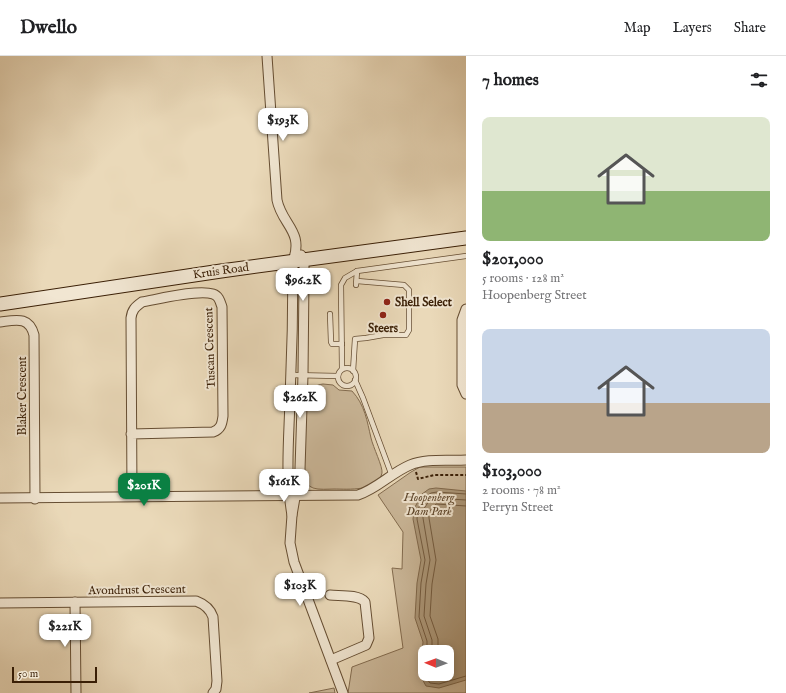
<!DOCTYPE html>
<meta charset="utf-8">
<style>
body{margin:0;font-family:"IM FELL English",serif;background:#f6f6f6;color:#202124;height:100vh;display:flex;flex-direction:column;font-size:15px;white-space:nowrap}
*{box-sizing:border-box;margin:0}
p{font-size:13px;color:#757577}
.icon{flex:none;width:22px;height:22px;fill:none;stroke:currentColor;stroke-width:2;stroke-linecap:round;stroke-linejoin:round}
.map{position:relative;flex:1;overflow:hidden}
.drawer{display:flex;flex-direction:column;background:#fff;width:320px}
.drawer>*{flex:none}
.needle{width:26px;rotate:271deg}
.fabs{position:absolute;left:418px;top:589px;display:grid;gap:8px}
.fabs a{display:grid;place-items:center;width:36px;height:36px;border-radius:8px;background:#fff;box-shadow:0 2px 10px #0003;font-size:20px}
.scale{position:absolute;left:12px;bottom:10px;width:85px;box-sizing:border-box;padding-left:4px;border:2px solid #3a1f06;border-top:0;font-size:11px;line-height:14px;white-space:nowrap;color:#3a1f06;-webkit-text-stroke:3px #f1e6d2;paint-order:stroke}
.price{position:absolute;translate:-50% -34px;padding:0 9px;border-radius:8px;background:#fff;color:#222;font-size:13px;line-height:26px;filter:drop-shadow(0 1px 2px #0008)}
.price::after{content:'';position:absolute;left:50%;top:24px;width:12px;height:9px;margin-left:-6px;background:inherit;clip-path:polygon(0 0,100% 0,50% 100%)}
.price.selected{background:#0b8043;color:#fff}
ul{padding:0;list-style:none}
li{display:grid;align-content:center;gap:8px;height:212px;padding:0 16px}
li span{display:grid;place-items:center;height:124px;border-radius:8px;color:#555}
li>.icon{margin-inline-start:auto}
span .icon{width:72px;height:72px;fill:#fffc;stroke-width:1}
li b{font-size:17px}
h2{display:flex;justify-content:space-between;align-items:center;height:48px;padding:0 16px;font-size:17px}
header{display:flex;align-items:center;gap:24px;box-sizing:border-box;height:56px;padding:0 20px;background:#fff;border-bottom:1px solid #e0e0e0}
header strong{font-size:19px}
nav{display:flex;gap:22px;margin-inline-start:auto;font-size:14px}
main{display:flex;flex:1;min-height:0}
.map>svg:first-child{display:block}
.green{fill:#ccb99b;stroke:#836c50;fill-rule:evenodd}
.water{fill:#ae9a7c;stroke:#80694d;fill-rule:evenodd}
.lines{fill:none;stroke-linecap:round;stroke-linejoin:round}
.shore{stroke:#745c41;stroke-width:1}
.lane-casing{stroke:#664e33;stroke-width:6}
.street-casing{stroke:#664e33;stroke-width:11}
.secondary-casing{stroke:#3a1f06;stroke-width:15}
.path{stroke:#3a1f06;stroke-width:2;stroke-dasharray:3 2;stroke-linecap:butt}
.lane{stroke:#f1e6d2;stroke-width:4.5}
.street{stroke:#f1e6d2;stroke-width:9}
.secondary{stroke:#f1e6d2;stroke-width:13}
.poi-dot{fill:#8f2418;stroke:#f1e6d2;stroke-width:1.5}
.labels{text-anchor:middle;dominant-baseline:central;stroke-width:4;stroke-linejoin:round;paint-order:stroke}
.street-label{font-size:12px;fill:#3a1f06;stroke:#f1e6d2}
.poi-label{font-size:12px;font-weight:bold;fill:#3a1f06;stroke:#f1e6d2;text-anchor:start}
.park-label{font-size:12px;font-style:italic;fill:#5e462b;stroke:#f1e6d2}
</style>
<header>
<strong>Dwello</strong>
<nav><a>Map</a><a>Layers</a><a>Share</a></nav>
</header>
<main>
<div class="map">
<svg width="466" height="637" viewBox="0 0 466 637">
<rect width="100%" height="100%" fill="#ead9b9"/>
<filter id="stains"><feTurbulence type="fractalNoise" baseFrequency=".005" numOctaves="4"/><feColorMatrix values="0 0 0 0 .2 0 0 0 0 .09 0 0 0 0 .02 0 0 0 .5 -.17"/></filter>
<radialGradient id="worn" r=".72"><stop offset=".6" stop-color="#630" stop-opacity="0"/><stop offset="1" stop-color="#630" stop-opacity=".3"/></radialGradient>
<g class="green">
<path d="M323,328L333,329L339,334L352,335C365,349 367,365 371,382C373,391 383,411 382,417C378,436 348,433 334,433C328,433 319,434 313,432C308,430 305,426 303,421L306,339C311,333 315,329 323,328Z"/>
<path d="M420,411H466V637H348L352,611L403,592L392,512L402,513L403,476L378,439L411,416ZM425,596H447V618H425Z"/>
<polygon points="334,632 335,637 309,637"/>
</g>
<path class="water" d="M436,432L466,435V624L439,632L426,630L420,619L423,586L415,562L417,527L421,504L413,463L415,451L422,438L429,433ZM425,596H447V618H425Z"/>
<g class="lines">
<g class="shore">
<polyline points="427,596 427,585 419,561 421,527 425,504 417,463 418,453 425,441 431,437 437,436 466,438"/>
<polyline points="432,596 432,584 424,560 426,528 430,504 423,462 423,454 429,445 433,442 466,444"/>
<polyline points="438,596 438,583 430,560 432,528 436,504 429,462 429,456 436,448 466,450"/>
<polyline points="425,613 424,619 430,627 439,628 466,620"/>
</g>
<g class="lane-casing">
<g id="lane">
<polyline points="356,229 357,215"/>
<polyline points="330,258 331,286 332,288 342,288"/>
<circle cx="347" cy="321" r="9"/>
<polyline points="342,313 341,229 345,222 357,215 466,200"/>
<polyline points="353,315 355,283 366,282 383,279 406,279 409,274 409,234 404,229 357,225"/>
<polyline points="291,319 338,320"/>
<polyline points="355,324 363,342 392,420"/>
</g>
</g>
<g class="street-casing">
<g id="street">
<path d="M267,0L277,144C282,169 304,175 293,205C293,251 292,297 290,343C289,382 285,420 292,459"/>
<polyline points="301,199 304,203 304,222 303,319 300,413 292,459 290,487 294,506 343,637"/>
<polyline points="466,253 462,264 462,329 466,338"/>
<path d="M0,266C16,264 29,260 34,279L35,443"/>
<path d="M131,378L213,376C221,373 222,368 223,360L222,251C220,245 219,240 213,238C198,233 159,243 142,246C135,251 132,254 131,262L132,440"/>
<path d="M0,442L358,439C377,433 391,417 410,409C426,402 448,405 466,404"/>
<path d="M330,539C340,540 358,538 365,546L369,582L366,589L331,604"/>
<polyline points="75,546 76,637"/>
<path d="M0,547L196,545C204,548 210,552 213,561L217,625L216,633L213,637"/>
</g>
</g>
<g class="secondary-casing">
<polyline id="secondary" points="0,248 221,215 466,182"/>
</g>
<polyline class="path" points="416,416 418,423 434,419 466,419"/>
<use href="#lane" class="lane"/>
<use href="#street" class="street"/>
<use href="#secondary" class="secondary"/>
</g>
<g class="poi-dot">
<circle cx="387" cy="246" r="4"/>
<circle cx="383" cy="259" r="4"/>
</g>
<g class="labels">
<g class="street-label">
<text transform="translate(221 215) rotate(-8)">Kruis Road</text>
<text transform="translate(210 292) rotate(-92)">Tuscan Crescent</text>
<text transform="translate(22 340) rotate(-90)">Blaker Crescent</text>
<text transform="translate(137 534) rotate(-1)">Avondrust Crescent</text>
</g>
<g class="poi-label">
<text x="395" y="246">Shell Select</text>
<text x="383" y="272" text-anchor="middle">Steers</text>
</g>
<g class="park-label">
<text x="429" y="441">Hoopenberg<tspan x="429" dy="14">Dam Park</tspan></text>
</g>
</g>
<rect width="100%" height="100%" filter="url(#stains)"/>
<rect width="100%" height="100%" fill="url(#worn)"/>
</svg>
<div class="fabs">
<a><svg class="needle" viewBox="-14 -14 28 28"><path d="M0-13l5 13h-10z" fill="#e53935"/><path d="M0 13l5-13h-10z" fill="#757577"/></svg></a>
</div>
<div class="scale">50 m</div>
<b class="price" style="left:283px;top:86px">$193K</b>
<b class="price" style="left:303px;top:246px">$96.2K</b>
<b class="price" style="left:300px;top:363px">$262K</b>
<b class="price" style="left:284px;top:447px">$161K</b>
<b class="price selected" style="left:144px;top:451px">$201K</b>
<b class="price" style="left:300px;top:551px">$103K</b>
<b class="price" style="left:65px;top:592px">$221K</b>
</div>
<section class="drawer">
<h2>7 homes<svg class="icon" aria-label="filters" viewBox="0 0 24 24"><path d="M4 7h16M4 17h16"/><circle cx="9" cy="7" r="2"/><circle cx="15" cy="17" r="2"/></svg></h2>
<ul>
<li><span style="background:linear-gradient(#dfe7d0 60%,#8fb573 0)"><svg class="icon" aria-label="home" viewBox="0 0 24 24"><path d="M3 11l9-7 9 7M6 9v11h12V9"/></svg></span><div><b>$201,000</b><p>5 rooms · 128 m²</p><p>Hoopenberg Street</p></div></li>
<li><span style="background:linear-gradient(#c9d6e8 60%,#b9a48a 0)"><svg class="icon" aria-label="home" viewBox="0 0 24 24"><path d="M3 11l9-7 9 7M6 9v11h12V9"/></svg></span><div><b>$103,000</b><p>2 rooms · 78 m²</p><p>Perryn Street</p></div></li>
</ul>
</section>
</main>
